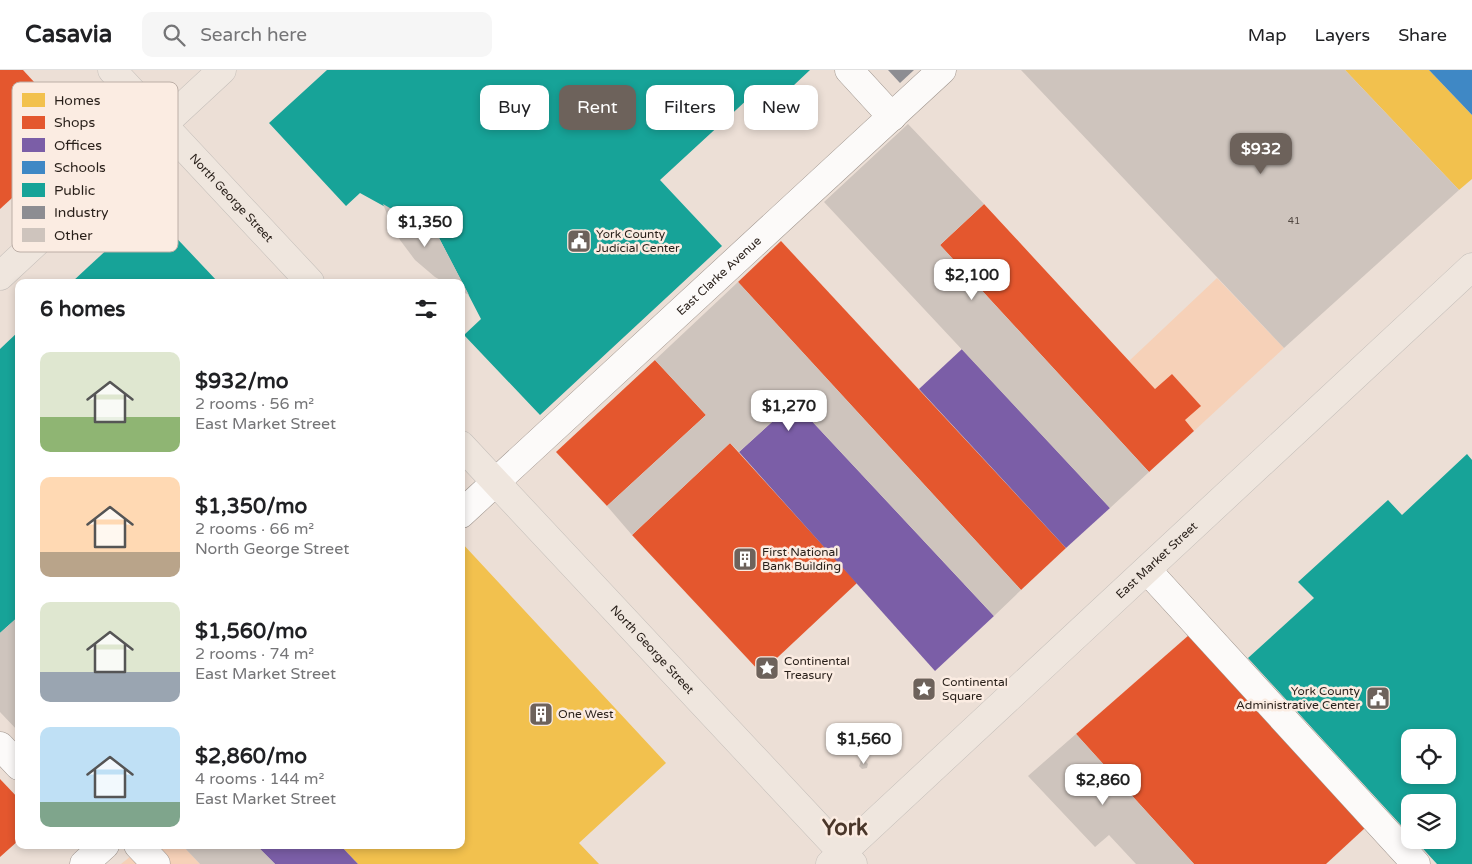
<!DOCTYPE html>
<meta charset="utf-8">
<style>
body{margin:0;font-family:"Varela Round",sans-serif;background:#f6f6f6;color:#202124;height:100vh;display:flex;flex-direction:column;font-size:19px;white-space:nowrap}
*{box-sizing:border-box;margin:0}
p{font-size:16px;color:#757577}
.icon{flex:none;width:28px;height:28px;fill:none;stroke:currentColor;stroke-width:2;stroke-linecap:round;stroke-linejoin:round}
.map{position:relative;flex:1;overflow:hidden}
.details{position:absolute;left:15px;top:209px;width:450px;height:570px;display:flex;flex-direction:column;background:#fff;border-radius:10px;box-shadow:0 2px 8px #0003}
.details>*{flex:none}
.guide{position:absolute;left:480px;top:15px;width:475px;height:45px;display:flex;gap:10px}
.tools{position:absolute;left:1401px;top:659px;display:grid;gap:10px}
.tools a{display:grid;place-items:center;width:55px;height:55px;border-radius:10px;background:#fff;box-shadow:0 2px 8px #0003;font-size:25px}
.price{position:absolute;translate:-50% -42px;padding:0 11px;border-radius:10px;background:#fff;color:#222;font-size:16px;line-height:32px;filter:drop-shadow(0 1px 2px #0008)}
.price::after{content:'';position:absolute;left:50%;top:30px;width:15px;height:11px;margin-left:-8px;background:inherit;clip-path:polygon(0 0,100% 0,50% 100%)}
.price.active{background:#6d625b;color:#fff}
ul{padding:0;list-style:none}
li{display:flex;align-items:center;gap:15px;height:125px;padding:0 25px}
li span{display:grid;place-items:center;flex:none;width:140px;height:100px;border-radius:10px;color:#555}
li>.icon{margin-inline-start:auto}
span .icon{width:60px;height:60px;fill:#fffc;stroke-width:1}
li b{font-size:21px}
h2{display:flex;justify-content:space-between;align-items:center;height:60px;padding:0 25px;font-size:21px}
.pill{padding:0 18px;border-radius:10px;background:#fff;box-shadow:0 2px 8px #0003;font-size:18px;line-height:45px}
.pill.active{background:#6d625b;color:#fff}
header{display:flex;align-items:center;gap:30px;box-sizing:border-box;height:70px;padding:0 25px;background:#fff;border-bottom:1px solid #e0e0e0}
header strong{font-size:24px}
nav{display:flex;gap:28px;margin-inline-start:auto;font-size:18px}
.search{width:350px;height:45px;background:#f6f6f6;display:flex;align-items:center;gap:12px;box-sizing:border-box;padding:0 18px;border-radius:10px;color:#757577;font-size:19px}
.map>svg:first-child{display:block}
.green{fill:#f6d1b8}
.homes{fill:#f2c14e}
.shops{fill:#e4572e}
.offices{fill:#7b5ea7}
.schools{fill:#3f88c5}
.public{fill:#17a398;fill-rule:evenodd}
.industry{fill:#8d8d92}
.building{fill:#cec4bd}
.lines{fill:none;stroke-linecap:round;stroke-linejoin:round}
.minor-casing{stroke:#9e948d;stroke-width:29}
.major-casing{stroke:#c5bfba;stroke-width:29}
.minor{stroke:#fcfaf9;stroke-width:28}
.major{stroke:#efe6de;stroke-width:28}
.labels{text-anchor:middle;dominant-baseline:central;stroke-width:5;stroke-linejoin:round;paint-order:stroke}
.number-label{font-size:10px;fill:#524842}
.street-label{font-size:12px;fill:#281f19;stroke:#fbece2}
.poi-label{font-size:12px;fill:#281f19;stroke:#fbece2;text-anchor:start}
.town-label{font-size:22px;font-weight:bold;fill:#4b372a;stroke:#fbece2}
.key{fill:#fbece2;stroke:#bcaea6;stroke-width:1}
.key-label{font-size:14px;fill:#281f19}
</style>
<header>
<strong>Casavia</strong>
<div class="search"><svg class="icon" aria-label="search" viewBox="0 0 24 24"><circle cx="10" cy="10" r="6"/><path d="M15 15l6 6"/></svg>Search here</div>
<nav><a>Map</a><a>Layers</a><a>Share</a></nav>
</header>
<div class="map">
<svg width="1472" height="794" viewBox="0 0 1472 794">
<rect width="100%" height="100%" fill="#ecdfd6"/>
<g class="green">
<polygon points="1217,208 1284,278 1194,361 1185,350 1200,335 1172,304 1155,319 1129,291"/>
<polygon points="145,775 182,775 200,794 121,794"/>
</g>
<g class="homes">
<polygon points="1345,0 1429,0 1472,45 1472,109 1459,120"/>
<polygon points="461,472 666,693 579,773 599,794 358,794 340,775 461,775"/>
</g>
<g class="shops">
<polygon points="0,0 23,0 82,64 0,139"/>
<polygon points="984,134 1155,319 1172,304 1201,336 1185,350 1194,361 1149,402 940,175"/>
<polygon points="781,171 1066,478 1021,520 738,212"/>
<polygon points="655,290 706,345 607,436 556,382"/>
<polygon points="730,373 857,513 761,603 632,465"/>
<polygon points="1189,565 1365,758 1326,794 1194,794 1076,664"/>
<polygon points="0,709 19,729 19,770 0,787"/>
</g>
<g class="offices">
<polygon points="962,279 1110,438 1066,478 919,319"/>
<polygon points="794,332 994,546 935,601 739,382"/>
<polygon points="256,775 340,775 358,794 275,794"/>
</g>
<polygon class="schools" points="1429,0 1472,0 1472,45"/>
<g class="public">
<polygon points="327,0 810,0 777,31 762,16 660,110 722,176 540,345 464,265 481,249 438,166 360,123 346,136 269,53"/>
<polygon points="150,140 218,212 72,212 87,198"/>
<polygon points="19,261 19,546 0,563 0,279"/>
<path d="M1467,384L1472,390V794H1437L1415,770H1448V732H1410V765L1248,588L1314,528L1298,512L1388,430L1402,445ZM1410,668H1448V705H1410Z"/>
</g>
<polygon class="industry" points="888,0 914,0 900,13"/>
<g class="building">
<polygon points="1021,0 1345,0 1459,120 1284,278"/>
<polygon points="908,54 984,134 940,175 1149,402 1110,438 824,132"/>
<polygon points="383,134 438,166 469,225 461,221 461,212 444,212 435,207 415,190 400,170 388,147"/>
<polygon points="738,212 1021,520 994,546 794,332 739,382 730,373 632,465 607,436 706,345 655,290"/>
<polygon points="19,546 19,662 0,642 0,563"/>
<polygon points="1076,664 1194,794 1136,794 1109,765 1095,777 1028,706"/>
<polygon points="861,691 865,691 868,694 867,698 862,699 859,696"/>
<polygon points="182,775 256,775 275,794 200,794"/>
</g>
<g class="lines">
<g class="minor-casing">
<g id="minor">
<polyline points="849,0 892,47"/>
<path id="s1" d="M461,444L942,0"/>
<polyline points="1147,500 1416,794"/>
<polyline points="0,676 19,696"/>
<polyline points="138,775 156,794"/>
<polyline points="84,794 105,775"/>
</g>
</g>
<g class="major-casing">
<g id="major">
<path id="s2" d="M112,0L310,212"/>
<polyline points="0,206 222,0"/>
<path id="s3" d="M461,375L853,794"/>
<path id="s4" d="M830,794L1472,197"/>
</g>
</g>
<use href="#minor" class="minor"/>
<use href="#major" class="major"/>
</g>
<defs>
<g id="civic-square" transform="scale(1.25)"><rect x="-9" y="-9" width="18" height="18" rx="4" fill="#6d625b" stroke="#fbece2"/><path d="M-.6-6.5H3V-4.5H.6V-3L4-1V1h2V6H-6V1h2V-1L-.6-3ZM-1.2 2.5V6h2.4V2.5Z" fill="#fff"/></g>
<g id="building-square" transform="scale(1.25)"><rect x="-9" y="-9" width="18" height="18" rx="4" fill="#6d625b" stroke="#fbece2"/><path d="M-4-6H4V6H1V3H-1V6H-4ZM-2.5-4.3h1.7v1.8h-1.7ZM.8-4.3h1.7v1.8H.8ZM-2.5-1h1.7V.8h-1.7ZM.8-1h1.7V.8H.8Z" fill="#fff"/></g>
<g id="sight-square" transform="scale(1.25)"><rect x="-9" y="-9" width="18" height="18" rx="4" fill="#6d625b" stroke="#fbece2"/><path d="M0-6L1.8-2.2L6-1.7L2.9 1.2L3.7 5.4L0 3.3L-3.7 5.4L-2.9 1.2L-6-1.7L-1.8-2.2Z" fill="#fff"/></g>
</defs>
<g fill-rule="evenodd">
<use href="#civic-square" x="579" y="171"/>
<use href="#building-square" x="745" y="489"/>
<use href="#sight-square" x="767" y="598"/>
<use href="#sight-square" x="924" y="619"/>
<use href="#civic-square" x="1378" y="628"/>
<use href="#building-square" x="541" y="644"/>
</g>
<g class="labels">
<g class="number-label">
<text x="1294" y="151">41</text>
</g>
<g class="street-label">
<text stroke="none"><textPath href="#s2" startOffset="175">North George Street</textPath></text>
<text stroke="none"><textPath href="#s1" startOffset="351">East Clarke Avenue</textPath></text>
<text stroke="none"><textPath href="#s4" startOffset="446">East Market Street</textPath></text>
<text stroke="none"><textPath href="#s3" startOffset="280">North George Street</textPath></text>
</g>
<g class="poi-label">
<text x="596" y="164">York County<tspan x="596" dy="14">Judicial Center</tspan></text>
<text x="762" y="482">First National<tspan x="762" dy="14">Bank Building</tspan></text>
<text x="784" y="591">Continental<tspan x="784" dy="14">Treasury</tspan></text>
<text x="942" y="612">Continental<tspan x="942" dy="14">Square</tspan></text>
<text x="1360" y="621" text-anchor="end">York County<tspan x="1360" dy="14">Administrative Center</tspan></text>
<text x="558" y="644">One West</text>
</g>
<g class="town-label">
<text x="845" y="758">York</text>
</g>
</g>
<rect x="12" y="12" width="166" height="170" rx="8" class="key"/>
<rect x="22" y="23" width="23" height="14" fill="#f2c14e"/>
<rect x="22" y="46" width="23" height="13" fill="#e4572e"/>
<rect x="22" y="68" width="23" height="14" fill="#7b5ea7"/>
<rect x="22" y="91" width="23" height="13" fill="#3f88c5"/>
<rect x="22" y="113" width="23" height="14" fill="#17a398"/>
<rect x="22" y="136" width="23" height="13" fill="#8d8d92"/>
<rect x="22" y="158" width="23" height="14" fill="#cec4bd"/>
<g class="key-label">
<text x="54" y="35">Homes</text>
<text x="54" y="57">Shops</text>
<text x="54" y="80">Offices</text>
<text x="54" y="102">Schools</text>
<text x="54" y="125">Public</text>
<text x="54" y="147">Industry</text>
<text x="54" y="170">Other</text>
</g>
</svg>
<div class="tools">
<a><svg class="icon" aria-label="locate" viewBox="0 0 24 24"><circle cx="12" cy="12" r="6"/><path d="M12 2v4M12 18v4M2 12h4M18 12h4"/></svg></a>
<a><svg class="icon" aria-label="layers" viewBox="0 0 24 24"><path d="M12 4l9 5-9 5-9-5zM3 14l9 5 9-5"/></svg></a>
</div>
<b class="price active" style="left:1261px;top:105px">$932</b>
<b class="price" style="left:425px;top:178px">$1,350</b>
<b class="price" style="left:972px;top:231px">$2,100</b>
<b class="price" style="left:789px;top:362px">$1,270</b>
<b class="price" style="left:864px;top:695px">$1,560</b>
<b class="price" style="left:1103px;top:736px">$2,860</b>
<div class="guide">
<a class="pill">Buy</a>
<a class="pill active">Rent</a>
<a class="pill">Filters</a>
<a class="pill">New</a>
</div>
<section class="details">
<h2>6 homes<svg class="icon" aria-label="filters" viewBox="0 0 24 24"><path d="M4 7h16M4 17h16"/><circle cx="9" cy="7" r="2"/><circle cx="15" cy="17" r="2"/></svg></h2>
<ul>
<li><span style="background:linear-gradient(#dfe7d0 65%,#8fb573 0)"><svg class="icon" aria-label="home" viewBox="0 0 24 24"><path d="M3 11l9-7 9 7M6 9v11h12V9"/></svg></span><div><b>$932/mo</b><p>2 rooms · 56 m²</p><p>East Market Street</p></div></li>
<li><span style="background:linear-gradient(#ffd9b3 75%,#b9a48a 0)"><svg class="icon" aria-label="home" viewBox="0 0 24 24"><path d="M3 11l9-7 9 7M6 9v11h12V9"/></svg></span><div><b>$1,350/mo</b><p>2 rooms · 66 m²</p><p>North George Street</p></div></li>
<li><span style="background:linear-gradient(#dfe7d0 70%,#9aa5b1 0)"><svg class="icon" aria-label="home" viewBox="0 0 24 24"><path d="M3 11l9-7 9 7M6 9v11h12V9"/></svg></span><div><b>$1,560/mo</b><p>2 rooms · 74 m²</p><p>East Market Street</p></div></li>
<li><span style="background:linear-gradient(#bfe0f5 75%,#7fa58c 0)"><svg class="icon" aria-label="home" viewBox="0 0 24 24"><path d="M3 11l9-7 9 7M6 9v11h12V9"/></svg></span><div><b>$2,860/mo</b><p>4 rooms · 144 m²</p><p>East Market Street</p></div></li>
</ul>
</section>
</div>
